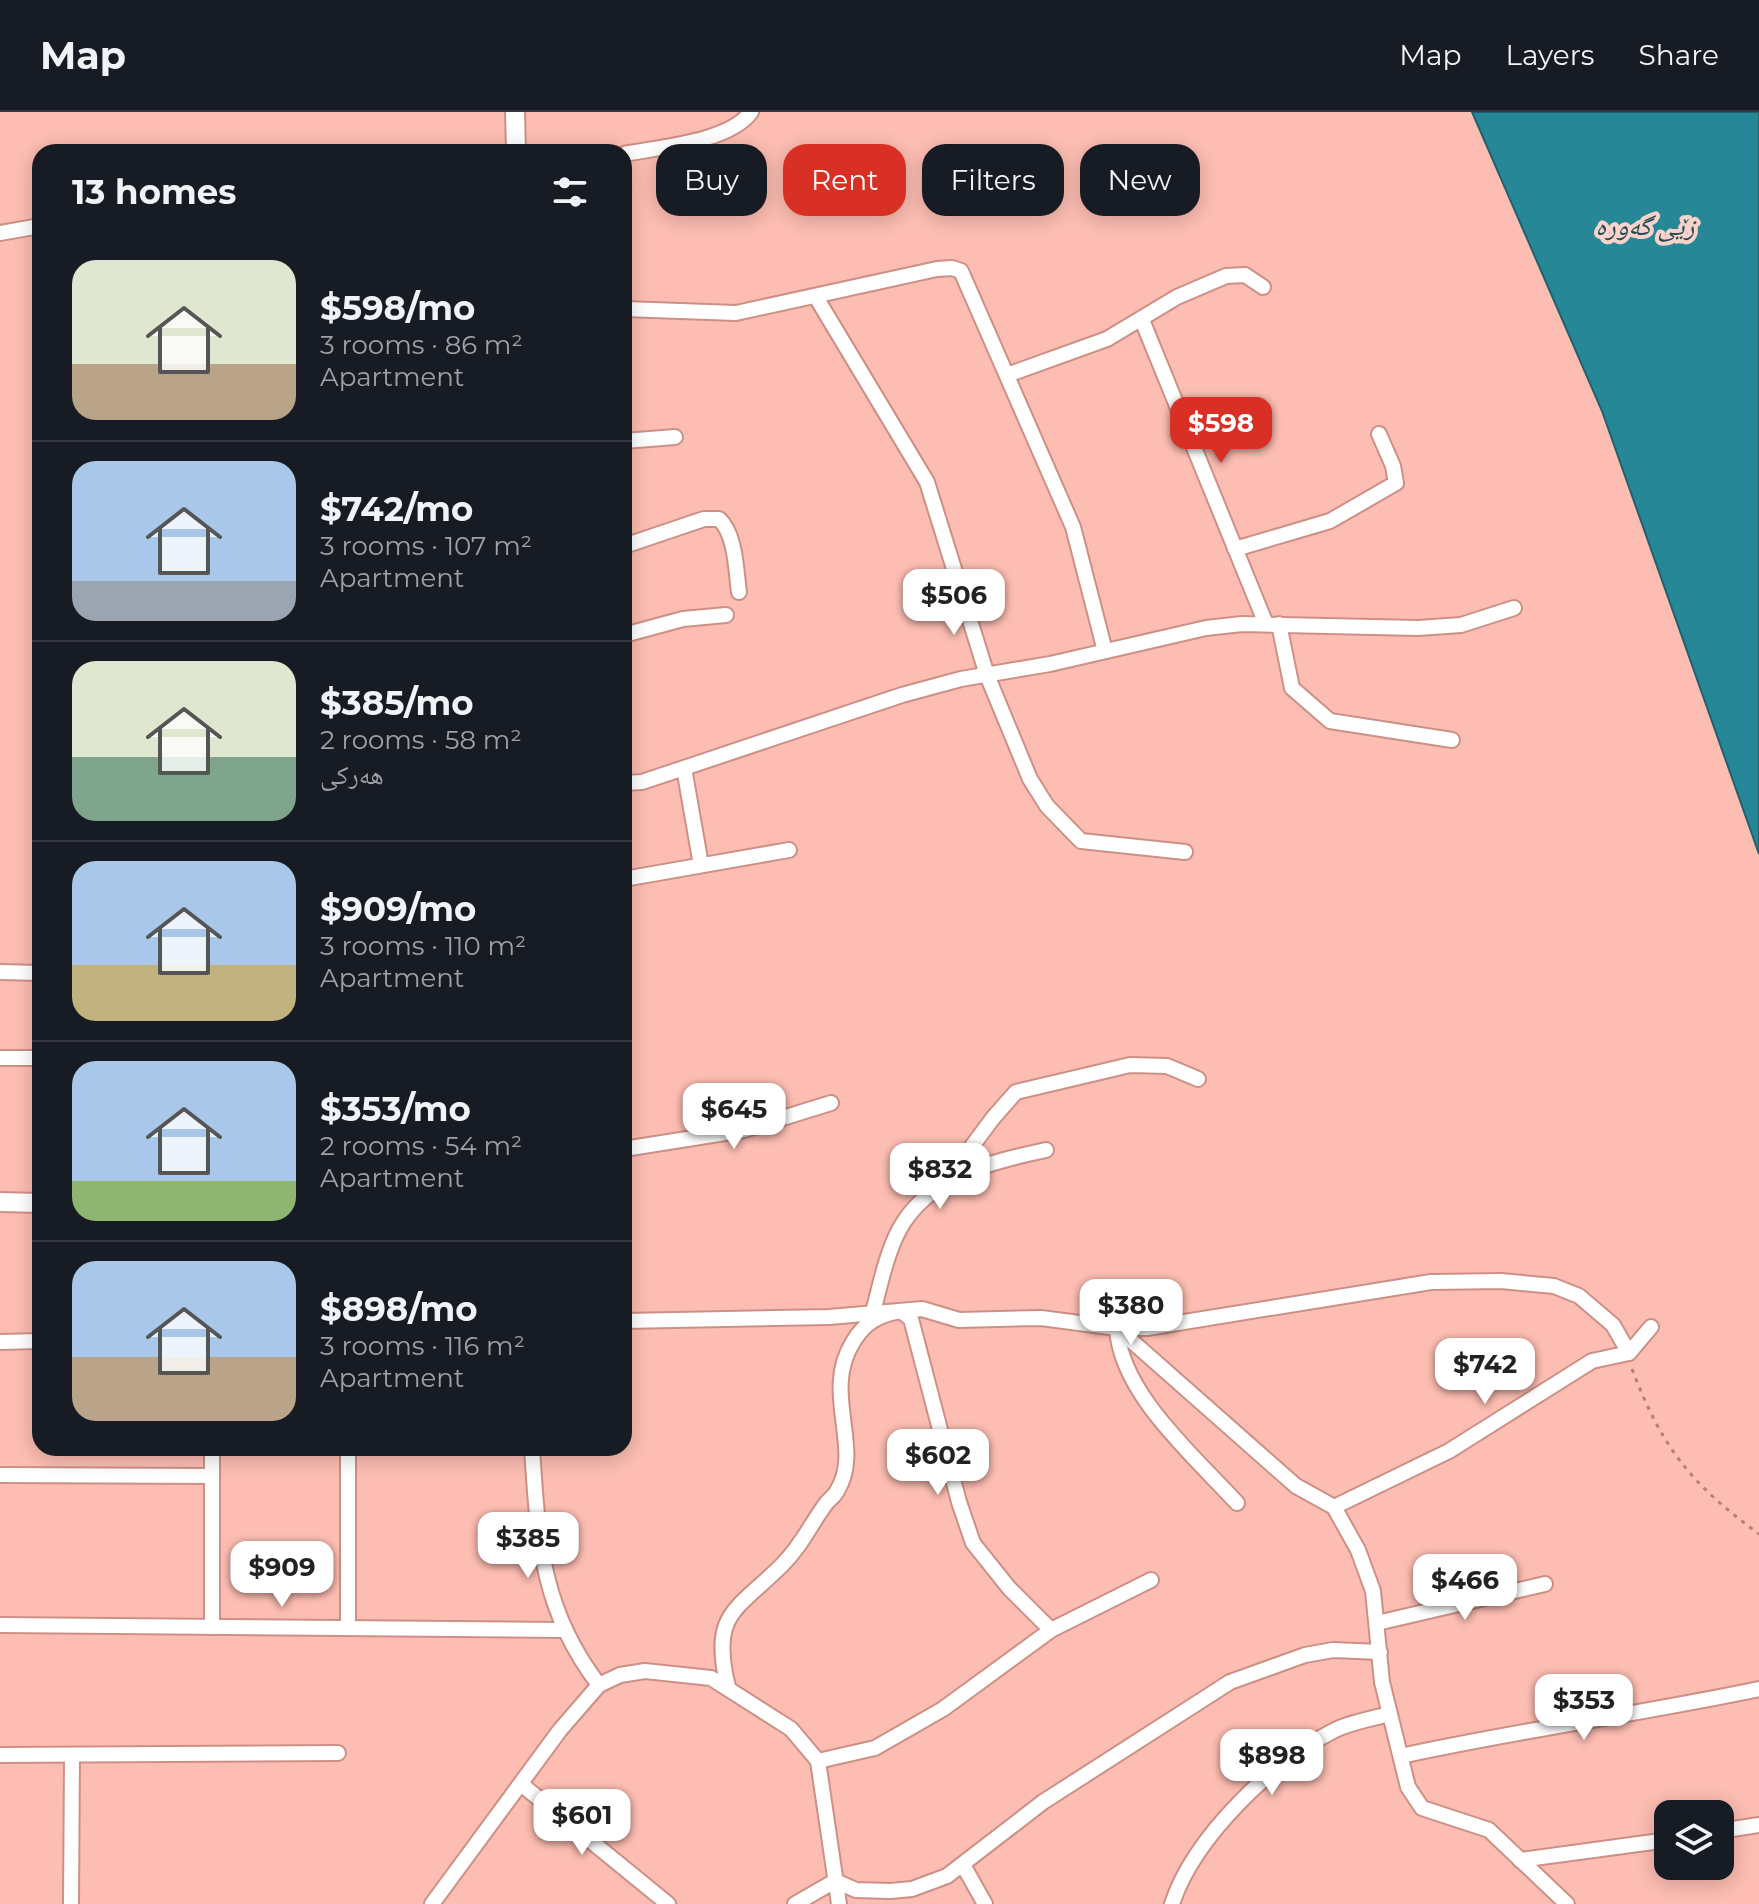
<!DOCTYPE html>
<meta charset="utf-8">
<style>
body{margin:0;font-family:Montserrat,"Noto Naskh Arabic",sans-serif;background:#242831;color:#f1f3f6;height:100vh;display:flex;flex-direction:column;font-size:30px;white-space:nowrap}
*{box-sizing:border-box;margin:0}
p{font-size:26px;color:#9ea1a6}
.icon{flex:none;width:44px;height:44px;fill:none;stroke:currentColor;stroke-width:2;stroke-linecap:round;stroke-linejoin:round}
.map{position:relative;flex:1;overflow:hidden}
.details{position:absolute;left:32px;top:32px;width:600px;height:1312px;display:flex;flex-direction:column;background:#171b24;border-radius:24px;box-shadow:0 4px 20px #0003}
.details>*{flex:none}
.top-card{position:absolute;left:656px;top:32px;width:760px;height:72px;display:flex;gap:16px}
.controls{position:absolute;left:1654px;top:1688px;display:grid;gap:16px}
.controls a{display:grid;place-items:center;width:80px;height:80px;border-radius:16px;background:#171b24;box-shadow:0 4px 20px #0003;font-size:40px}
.price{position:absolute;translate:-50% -68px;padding:0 18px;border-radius:16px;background:#fff;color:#222;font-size:26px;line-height:52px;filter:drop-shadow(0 2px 4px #0008)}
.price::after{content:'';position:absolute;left:50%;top:48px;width:24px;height:18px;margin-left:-12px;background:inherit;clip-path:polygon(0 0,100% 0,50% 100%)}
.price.selected{background:#d93025;color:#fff}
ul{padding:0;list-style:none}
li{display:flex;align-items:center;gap:24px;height:200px;padding:0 40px}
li+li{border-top:2px solid #363941}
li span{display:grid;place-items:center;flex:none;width:224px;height:160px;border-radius:24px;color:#555}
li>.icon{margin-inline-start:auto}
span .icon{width:96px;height:96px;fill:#fffc;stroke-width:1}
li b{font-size:34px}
h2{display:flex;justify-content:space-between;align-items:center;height:96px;padding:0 40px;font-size:34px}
.tag{padding:0 28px;border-radius:24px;background:#171b24;box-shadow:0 4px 20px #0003;font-size:28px;line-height:72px}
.tag.selected{background:#d93025;color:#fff}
header{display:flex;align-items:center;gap:48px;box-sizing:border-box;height:112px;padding:0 40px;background:#171b24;border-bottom:2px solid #363941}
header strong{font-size:38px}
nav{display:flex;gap:44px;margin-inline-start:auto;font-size:28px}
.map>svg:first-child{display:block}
.water{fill:#268897;stroke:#22616b;stroke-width:2}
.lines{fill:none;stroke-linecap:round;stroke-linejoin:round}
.minor-casing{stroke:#cd9086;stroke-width:18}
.tertiary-casing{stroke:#cd9086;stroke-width:22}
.path{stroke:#b28179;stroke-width:3;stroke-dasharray:4 6;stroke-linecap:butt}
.minor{stroke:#fff;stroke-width:14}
.tertiary{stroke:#fff;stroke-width:18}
.labels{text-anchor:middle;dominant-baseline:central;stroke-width:8;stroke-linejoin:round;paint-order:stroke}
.water-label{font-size:26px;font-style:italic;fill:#214a51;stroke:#f9d2cb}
</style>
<header>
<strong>Map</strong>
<nav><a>Map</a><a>Layers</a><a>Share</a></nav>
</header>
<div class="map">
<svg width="1759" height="1792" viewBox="0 0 1759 1792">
<rect width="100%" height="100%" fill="#fdbdb2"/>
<polygon class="water" points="1472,0 1759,0 1759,742 1602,299"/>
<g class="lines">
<g class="minor-casing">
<g id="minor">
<path d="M624,42C660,35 729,30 751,0"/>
<polyline points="0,121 40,114"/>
<polyline points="816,185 927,370 987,563 1030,667 1047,694 1081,729 1185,740"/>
<polyline points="624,197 736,201 937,157 952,156 961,159 1073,415 1105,539"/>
<polyline points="1142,208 1266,512"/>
<polyline points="1007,263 1107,227 1177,185 1226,164 1245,163 1263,175"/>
<polyline points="624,329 675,325"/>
<path d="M624,434L704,407H719C736,422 736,460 739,480"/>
<polyline points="1235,437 1330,409 1396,371 1393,354 1379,322"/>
<polyline points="1279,512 1292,576 1330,609 1452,628"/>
<polyline points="624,523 683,507 726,503"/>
<polyline points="684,656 701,753"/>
<polyline points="624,671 642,670 902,583 961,567 1050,552 1206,516 1242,512 1418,516 1461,513 1514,496"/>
<polyline points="624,767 789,738"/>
<polyline points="0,860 40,861"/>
<polyline points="0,946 40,946"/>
<polyline points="624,1037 744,1018 831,991"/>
<polyline points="944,1072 993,1006 1016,980 1130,953 1167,954 1198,967"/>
<path d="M873,1200C880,1174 886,1143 899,1118C928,1064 991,1050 1046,1038"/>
<polyline points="624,1209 829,1205 922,1197 959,1208 1041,1206 1117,1216 1147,1216 1431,1170 1501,1169 1554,1174 1579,1184 1613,1213 1629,1241"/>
<polyline points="1117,1216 1296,1374 1334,1395 1358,1438 1373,1479 1382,1570 1408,1675 1422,1696 1489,1718 1567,1792"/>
<path d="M1117,1216C1120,1281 1195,1345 1237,1391"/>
<polyline points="0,1230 40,1229"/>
<polyline points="212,1336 212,1515"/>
<polyline points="348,1336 348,1516"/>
<path d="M532,1336C538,1427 541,1498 599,1573"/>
<polyline points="0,1363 212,1364"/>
<polyline points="1334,1395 1449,1339 1592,1249 1629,1241 1651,1215"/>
<polyline points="1377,1511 1545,1472"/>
<polyline points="0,1513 563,1518"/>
<path d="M728,1575C710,1501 736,1499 782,1453C802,1433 809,1415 825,1393C828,1388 834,1385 837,1379C864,1336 821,1281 853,1230C865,1210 878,1203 901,1199L911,1207L959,1390L973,1431L1009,1476L1051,1518"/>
<polyline points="0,1643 338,1641"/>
<path d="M1401,1644C1519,1618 1640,1602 1759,1577"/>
<polyline points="818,1649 875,1636 943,1597 1051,1518 1151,1468"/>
<polyline points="521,1672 668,1792"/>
<polyline points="1720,1719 1759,1713"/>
<polyline points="1520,1748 1668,1728"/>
<polyline points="963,1753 985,1792"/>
<polyline points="71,1792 72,1643"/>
<polyline points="432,1792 560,1618 599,1573 620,1563 645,1559 711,1566 791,1617 818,1649 839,1792"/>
<polyline points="795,1792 835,1769 856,1778 890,1779 912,1777 947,1764 1043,1690 1230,1570 1305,1543 1333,1538 1380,1540"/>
<path d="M1172,1792C1194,1725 1273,1649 1335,1618C1351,1610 1371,1607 1389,1602"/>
</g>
</g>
<g class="tertiary-casing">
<g id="tertiary">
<polyline points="515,0 516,40"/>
<polyline points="0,1090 40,1091"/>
</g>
</g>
<path class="path" d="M1632,1257C1662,1336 1691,1372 1759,1422"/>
<use href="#minor" class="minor"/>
<use href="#tertiary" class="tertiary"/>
</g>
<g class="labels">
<g class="water-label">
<text x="1645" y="114">زێی گەورە</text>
</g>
</g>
</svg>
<div class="controls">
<a><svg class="icon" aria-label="layers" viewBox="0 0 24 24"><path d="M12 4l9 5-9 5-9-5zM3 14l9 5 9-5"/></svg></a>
</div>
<b class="price selected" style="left:1221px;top:353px">$598</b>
<b class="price" style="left:954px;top:525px">$506</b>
<b class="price" style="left:734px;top:1039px">$645</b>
<b class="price" style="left:940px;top:1099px">$832</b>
<b class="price" style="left:1131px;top:1235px">$380</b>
<b class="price" style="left:1485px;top:1294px">$742</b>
<b class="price" style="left:938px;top:1385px">$602</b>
<b class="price" style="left:528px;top:1468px">$385</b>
<b class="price" style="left:282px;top:1497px">$909</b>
<b class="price" style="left:1465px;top:1510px">$466</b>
<b class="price" style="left:1584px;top:1630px">$353</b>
<b class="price" style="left:1272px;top:1685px">$898</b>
<b class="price" style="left:582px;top:1745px">$601</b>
<div class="top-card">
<a class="tag">Buy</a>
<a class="tag selected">Rent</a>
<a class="tag">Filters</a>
<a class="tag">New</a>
</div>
<section class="details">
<h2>13 homes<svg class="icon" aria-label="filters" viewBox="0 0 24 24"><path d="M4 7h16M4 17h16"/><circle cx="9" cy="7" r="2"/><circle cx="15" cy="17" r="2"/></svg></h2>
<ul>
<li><span style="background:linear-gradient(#dfe7d0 65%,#b9a48a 0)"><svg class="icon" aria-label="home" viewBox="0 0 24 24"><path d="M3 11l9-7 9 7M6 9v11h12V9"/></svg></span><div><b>$598/mo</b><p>3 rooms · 86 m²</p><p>Apartment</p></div></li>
<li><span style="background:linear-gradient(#a9c7e8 75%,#9aa5b1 0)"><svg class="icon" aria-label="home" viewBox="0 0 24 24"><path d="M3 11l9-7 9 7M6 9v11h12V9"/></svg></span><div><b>$742/mo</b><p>3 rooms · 107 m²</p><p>Apartment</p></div></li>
<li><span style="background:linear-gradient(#dfe7d0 60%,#7fa58c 0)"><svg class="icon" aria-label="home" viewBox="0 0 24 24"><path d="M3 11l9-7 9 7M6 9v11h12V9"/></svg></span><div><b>$385/mo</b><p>2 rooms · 58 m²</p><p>هەرکی</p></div></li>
<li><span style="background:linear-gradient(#a9c7e8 65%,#c2b280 0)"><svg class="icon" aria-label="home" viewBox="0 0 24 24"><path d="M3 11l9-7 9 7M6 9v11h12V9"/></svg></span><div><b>$909/mo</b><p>3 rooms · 110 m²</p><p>Apartment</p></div></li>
<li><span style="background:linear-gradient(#a9c7e8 75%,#8fb573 0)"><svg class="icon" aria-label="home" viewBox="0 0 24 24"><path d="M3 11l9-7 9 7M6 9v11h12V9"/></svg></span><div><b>$353/mo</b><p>2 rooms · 54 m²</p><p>Apartment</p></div></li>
<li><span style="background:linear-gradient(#a9c7e8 60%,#b9a48a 0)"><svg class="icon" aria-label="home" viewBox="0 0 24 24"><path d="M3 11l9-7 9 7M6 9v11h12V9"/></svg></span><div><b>$898/mo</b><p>3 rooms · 116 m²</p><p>Apartment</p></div></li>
</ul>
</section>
</div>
